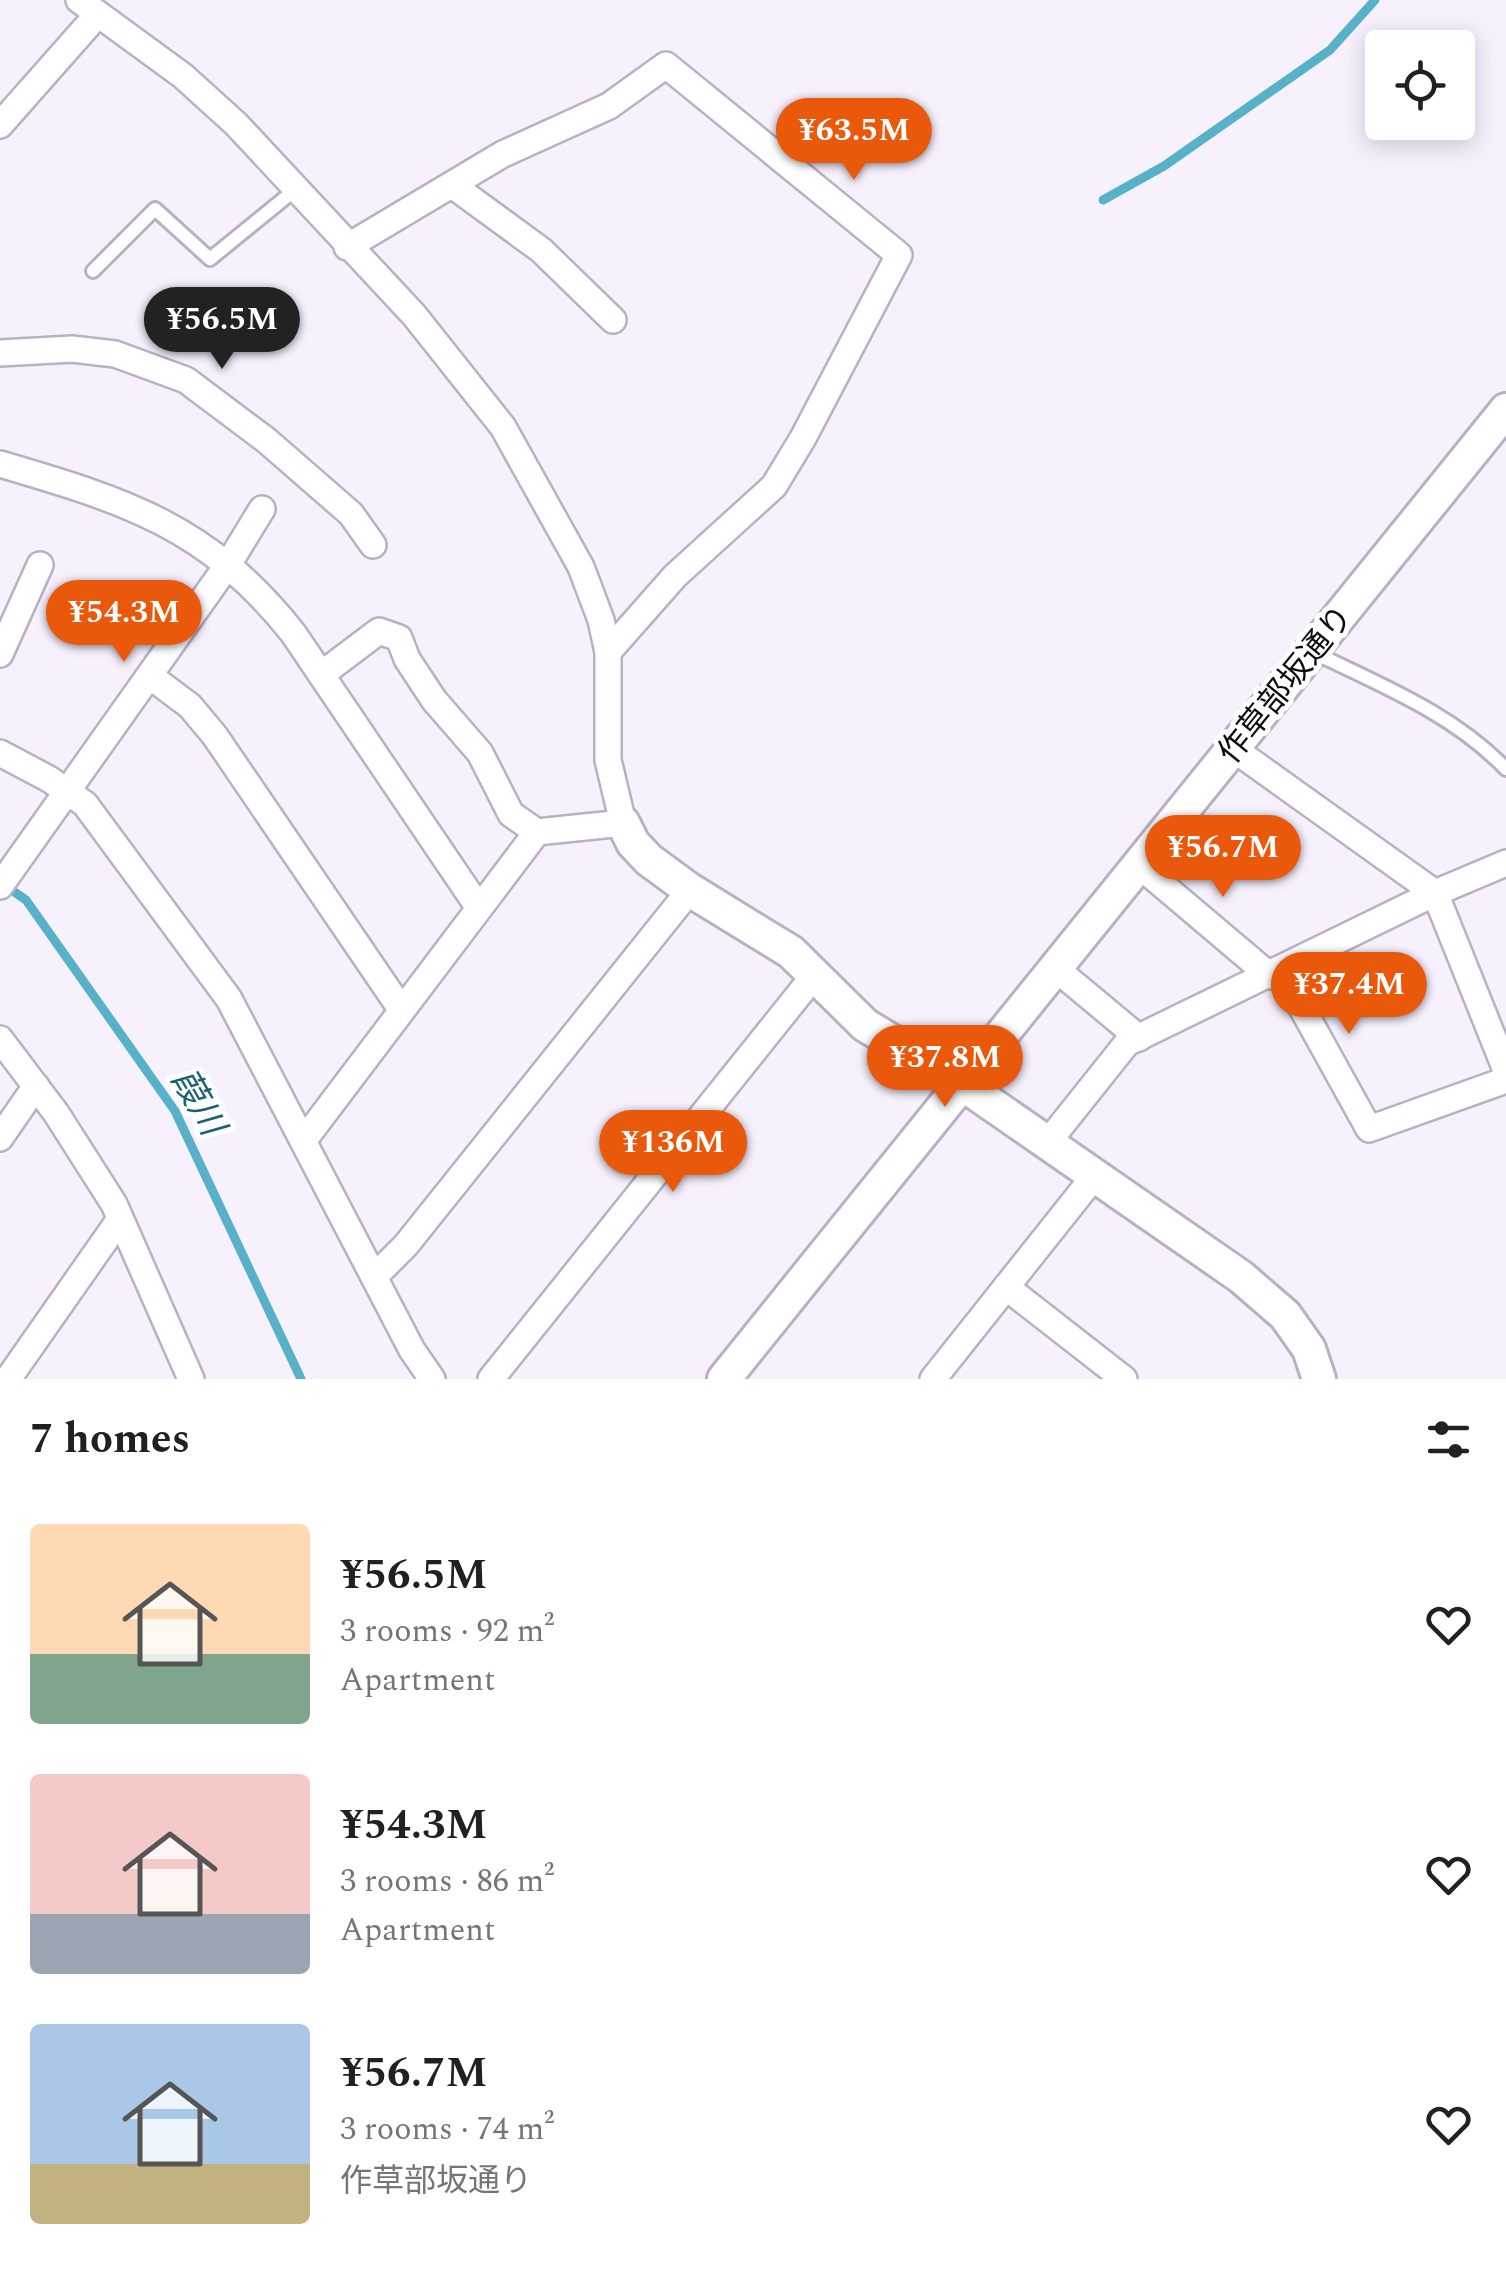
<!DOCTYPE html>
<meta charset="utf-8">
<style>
body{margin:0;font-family:Spectral,"Noto Sans JP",serif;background:#f6f6f6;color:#202124;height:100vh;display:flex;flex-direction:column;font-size:38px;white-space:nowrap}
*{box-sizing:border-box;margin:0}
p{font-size:32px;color:#757577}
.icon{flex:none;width:55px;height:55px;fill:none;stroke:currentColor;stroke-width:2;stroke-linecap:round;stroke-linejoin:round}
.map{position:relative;height:1379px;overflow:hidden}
.drawer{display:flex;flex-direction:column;background:#fff;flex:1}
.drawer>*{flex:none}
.fabs{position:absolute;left:1365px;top:30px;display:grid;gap:20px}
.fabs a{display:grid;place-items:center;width:110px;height:110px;border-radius:10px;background:#fff;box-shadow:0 5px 25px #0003;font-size:50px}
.price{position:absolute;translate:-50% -85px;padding:0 22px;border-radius:35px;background:#ea580c;color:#fff;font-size:32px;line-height:65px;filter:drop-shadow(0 2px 5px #0008)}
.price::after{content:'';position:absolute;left:50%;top:60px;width:30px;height:22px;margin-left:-15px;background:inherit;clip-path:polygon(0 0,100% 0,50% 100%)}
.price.active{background:#222;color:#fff}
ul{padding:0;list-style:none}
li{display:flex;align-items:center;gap:30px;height:250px;padding:0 30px}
li span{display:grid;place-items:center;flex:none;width:280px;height:200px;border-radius:10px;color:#555}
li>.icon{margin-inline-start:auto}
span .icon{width:120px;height:120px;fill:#fffc;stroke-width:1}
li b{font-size:42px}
h2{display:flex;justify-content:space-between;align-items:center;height:120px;padding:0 30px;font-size:42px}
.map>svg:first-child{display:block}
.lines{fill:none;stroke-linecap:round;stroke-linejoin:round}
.stream{stroke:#57b1c9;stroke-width:9}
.service-casing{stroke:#bab0c4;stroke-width:18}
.minor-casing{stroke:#bab0c4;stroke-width:30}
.tertiary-casing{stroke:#bab0c4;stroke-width:38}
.service{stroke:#fff;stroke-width:12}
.minor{stroke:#fff;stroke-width:25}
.tertiary{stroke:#fff;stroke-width:32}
.labels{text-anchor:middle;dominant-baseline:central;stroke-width:10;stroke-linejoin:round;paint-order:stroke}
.street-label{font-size:32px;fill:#0e0b11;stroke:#fff}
.water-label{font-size:35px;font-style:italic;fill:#1a6273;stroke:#fff}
</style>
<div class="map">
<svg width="1506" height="1379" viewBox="0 0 1506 1379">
<rect width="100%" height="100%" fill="#f7f1fe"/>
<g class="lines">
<g class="stream">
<polyline points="1103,200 1164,166 1330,50 1375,0"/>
<polyline points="3,884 26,900 175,1111 301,1379"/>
</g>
<g class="service-casing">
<g id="service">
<polyline points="93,271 155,209 210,259 296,189"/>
<path d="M1313,652C1382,686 1452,713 1506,769"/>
</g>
</g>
<g class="minor-casing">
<g id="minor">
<polyline points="79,0 183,76 236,124 414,315 503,427 581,567 601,620 608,652 608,760 623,823 537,832 511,814 480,753 434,700 407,659 399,638 379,631 322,674"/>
<polyline points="0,125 98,14"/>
<polyline points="452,185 541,250 613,320"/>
<polyline points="347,247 503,154 609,106 666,65 899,255 803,438 774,486 675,576 608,652"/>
<polyline points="0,353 72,349 115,354 186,380 266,440 351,514 373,545"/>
<path d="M0,464C126,501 208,526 293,633L479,908"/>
<polyline points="0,654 40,565"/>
<polyline points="150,676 190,706 215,736 401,1009"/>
<polyline points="1235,750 1435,893 1506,1070"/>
<polyline points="0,753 49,779 85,804 229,999 412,1350 432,1379"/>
<polyline points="1140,866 1270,976"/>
<polyline points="0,886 229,563 262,509"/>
<polyline points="1055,968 1139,1038"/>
<polyline points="1281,970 1369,1129 1506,1080"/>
<polyline points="0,1039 56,1113 114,1204 191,1379"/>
<polyline points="0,1138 36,1086"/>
<polyline points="304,1140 537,832"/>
<polyline points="1048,1142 1127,1043 1435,893 1506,863"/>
<polyline points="375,1276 406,1245 690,890"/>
<polyline points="1006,1287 1124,1379"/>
<polyline points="8,1379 120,1219"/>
<polyline points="491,1379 813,977"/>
<polyline points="933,1379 1096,1174"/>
</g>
</g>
<g class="tertiary-casing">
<g id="tertiary">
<polyline points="623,823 633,843 649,860 690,890 791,952 865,1025 961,1083 1241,1277 1285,1315 1309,1349 1319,1379"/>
<path d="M724,1379C984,1055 1248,734 1506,410"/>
</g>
</g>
<use href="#service" class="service"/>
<use href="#minor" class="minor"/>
<use href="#tertiary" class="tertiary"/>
</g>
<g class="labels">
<g class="street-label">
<text transform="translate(1286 685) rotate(-51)">作草部坂通り</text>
</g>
<g class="water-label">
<text transform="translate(197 1102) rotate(60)">葭川</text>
</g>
</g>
</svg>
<div class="fabs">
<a><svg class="icon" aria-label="locate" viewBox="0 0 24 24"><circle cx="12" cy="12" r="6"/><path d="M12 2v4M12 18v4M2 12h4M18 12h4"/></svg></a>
</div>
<b class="price" style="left:854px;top:183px">¥63.5M</b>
<b class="price active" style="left:222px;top:372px">¥56.5M</b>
<b class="price" style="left:124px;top:665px">¥54.3M</b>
<b class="price" style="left:1223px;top:900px">¥56.7M</b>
<b class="price" style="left:1349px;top:1037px">¥37.4M</b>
<b class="price" style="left:945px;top:1110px">¥37.8M</b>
<b class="price" style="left:673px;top:1195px">¥136M</b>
</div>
<section class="drawer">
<h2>7 homes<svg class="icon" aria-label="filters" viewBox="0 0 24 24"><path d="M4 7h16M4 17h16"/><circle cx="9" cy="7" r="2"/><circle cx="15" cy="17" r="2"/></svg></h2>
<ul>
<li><span style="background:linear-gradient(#ffd9b3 65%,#7fa58c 0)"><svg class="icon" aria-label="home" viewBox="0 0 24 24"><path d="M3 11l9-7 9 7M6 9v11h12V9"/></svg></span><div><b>¥56.5M</b><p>3 rooms · 92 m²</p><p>Apartment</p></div><svg class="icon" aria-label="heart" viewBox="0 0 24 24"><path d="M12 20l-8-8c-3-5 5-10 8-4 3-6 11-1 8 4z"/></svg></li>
<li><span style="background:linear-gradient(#f6c9c9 70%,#9aa5b1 0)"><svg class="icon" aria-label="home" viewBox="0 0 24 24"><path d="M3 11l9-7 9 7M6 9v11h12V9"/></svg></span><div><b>¥54.3M</b><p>3 rooms · 86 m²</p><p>Apartment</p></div><svg class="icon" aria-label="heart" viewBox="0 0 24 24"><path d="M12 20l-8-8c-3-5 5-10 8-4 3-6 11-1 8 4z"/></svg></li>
<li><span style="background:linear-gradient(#a9c7e8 70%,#c2b280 0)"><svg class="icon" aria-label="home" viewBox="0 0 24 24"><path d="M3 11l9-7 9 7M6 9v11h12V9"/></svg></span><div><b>¥56.7M</b><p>3 rooms · 74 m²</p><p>作草部坂通り</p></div><svg class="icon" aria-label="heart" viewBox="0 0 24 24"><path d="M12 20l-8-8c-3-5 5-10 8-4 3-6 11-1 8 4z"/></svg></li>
</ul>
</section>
